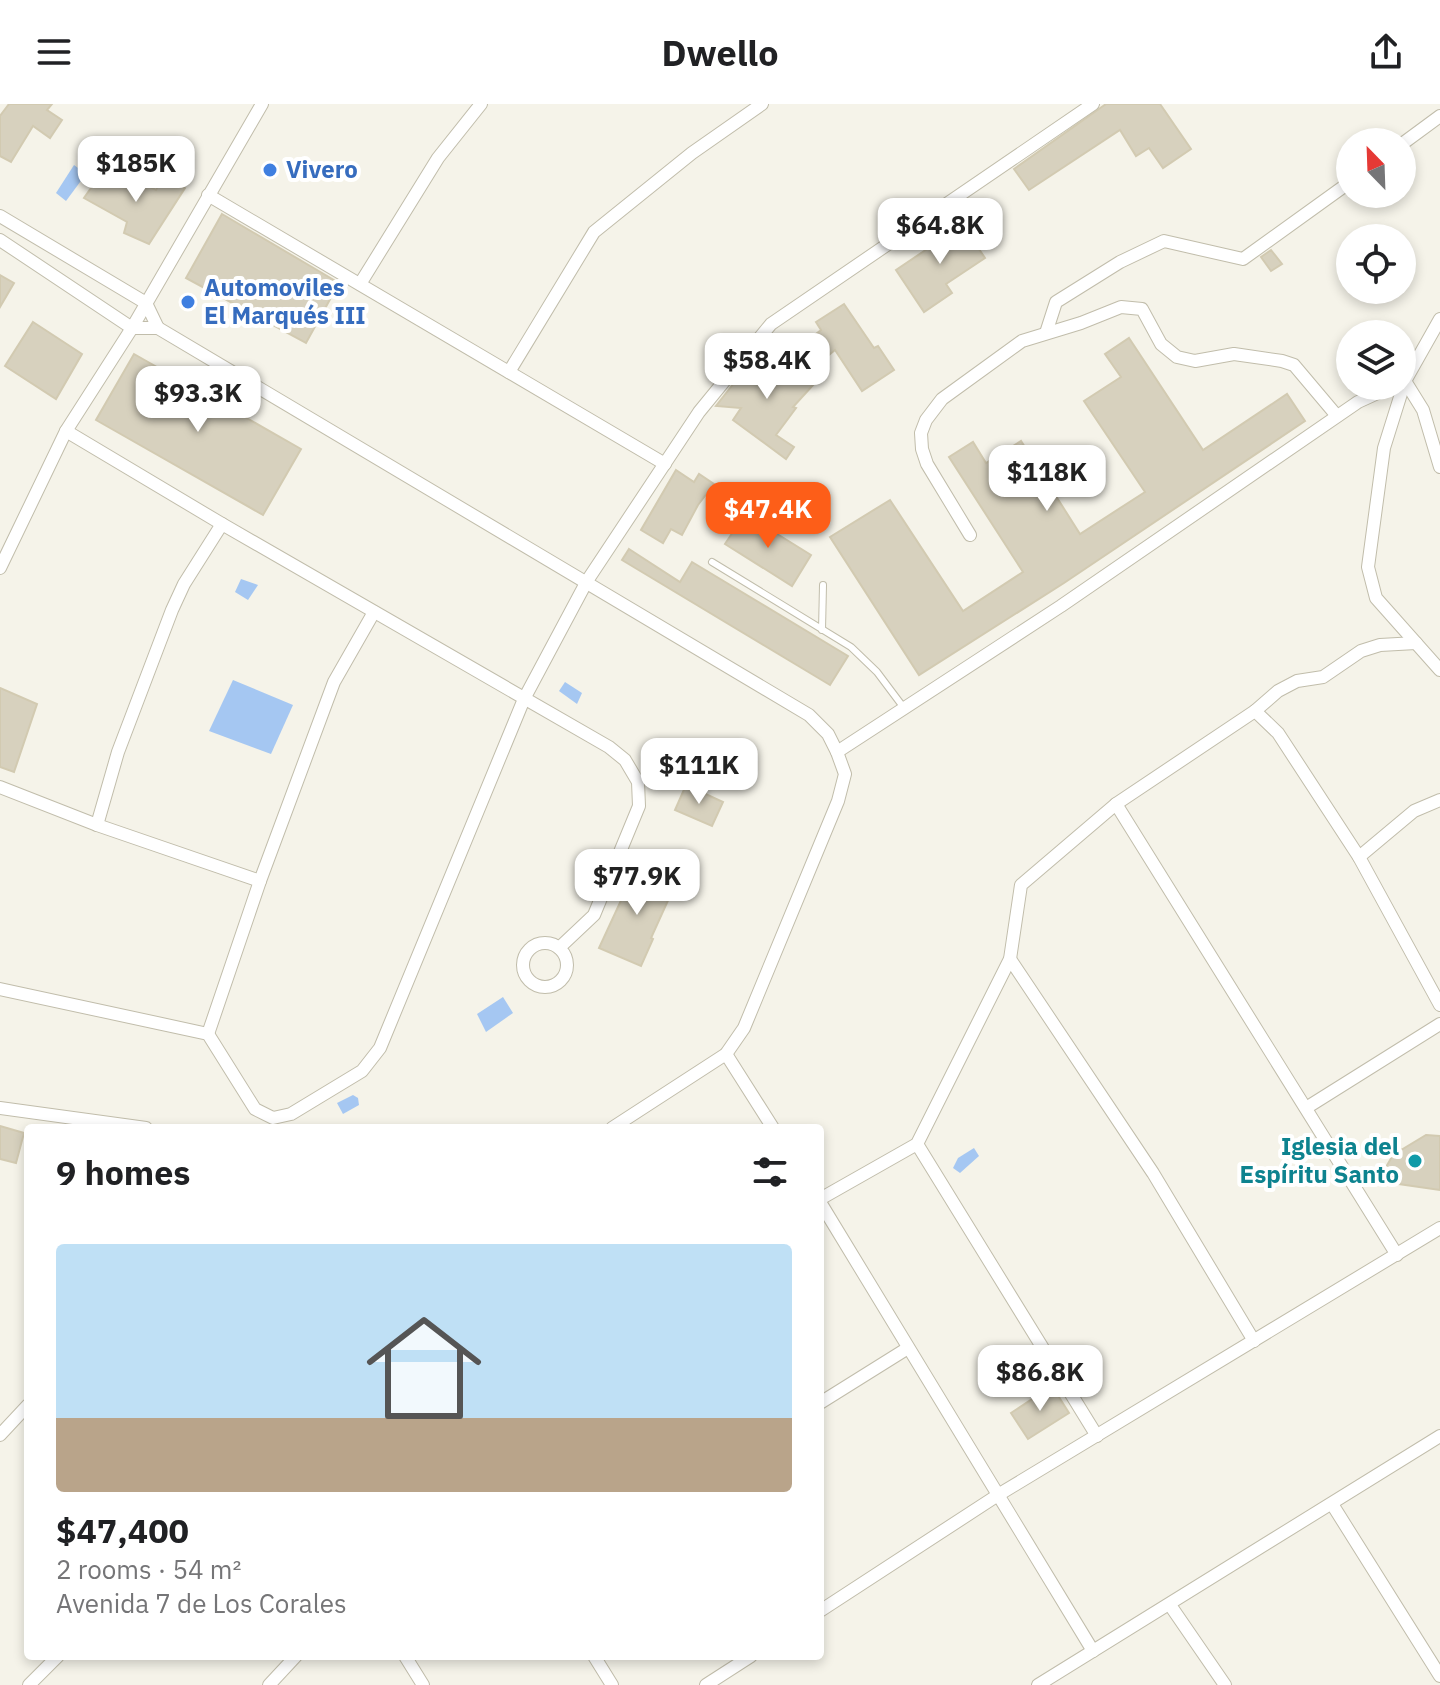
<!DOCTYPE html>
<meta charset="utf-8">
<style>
:root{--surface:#fff;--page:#f2f2f2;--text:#202124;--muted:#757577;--line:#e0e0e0;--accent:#fd5e18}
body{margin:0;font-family:"IBM Plex Sans",sans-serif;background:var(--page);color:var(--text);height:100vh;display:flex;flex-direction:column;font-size:30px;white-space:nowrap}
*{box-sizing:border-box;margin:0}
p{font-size:26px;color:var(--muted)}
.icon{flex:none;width:44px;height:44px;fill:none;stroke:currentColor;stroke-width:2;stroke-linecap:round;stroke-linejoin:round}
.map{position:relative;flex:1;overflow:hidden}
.details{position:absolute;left:24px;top:1020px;width:800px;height:536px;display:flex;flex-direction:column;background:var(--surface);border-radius:8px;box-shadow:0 4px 12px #0003}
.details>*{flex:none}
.needle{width:52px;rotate:337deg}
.buttons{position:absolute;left:1336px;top:24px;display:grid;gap:16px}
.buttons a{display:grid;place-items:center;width:80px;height:80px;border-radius:50%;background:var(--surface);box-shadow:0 4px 12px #0003;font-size:40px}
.price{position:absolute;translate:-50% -68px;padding:0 18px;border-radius:16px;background:#fff;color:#222;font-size:26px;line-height:52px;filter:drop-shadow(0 2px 4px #0008)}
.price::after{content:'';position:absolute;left:50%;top:48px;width:24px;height:18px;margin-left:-12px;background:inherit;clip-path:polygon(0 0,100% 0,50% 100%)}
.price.on{background:var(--accent);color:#fff}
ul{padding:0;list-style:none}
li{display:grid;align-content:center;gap:16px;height:424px;padding:0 32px}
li+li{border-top:2px solid var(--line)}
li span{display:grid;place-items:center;height:248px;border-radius:8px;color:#555}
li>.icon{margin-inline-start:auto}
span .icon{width:144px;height:144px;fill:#fffc;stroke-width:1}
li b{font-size:34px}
h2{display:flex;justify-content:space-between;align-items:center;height:96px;padding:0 32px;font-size:34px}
header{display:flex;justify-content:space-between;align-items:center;height:104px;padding:0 32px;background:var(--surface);font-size:36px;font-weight:700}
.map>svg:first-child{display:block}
.water{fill:#a5c7f2}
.building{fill:#d7d1be;stroke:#d2cab1;stroke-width:2}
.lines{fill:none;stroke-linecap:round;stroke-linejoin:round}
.lane-casing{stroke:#c1bdab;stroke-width:8}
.street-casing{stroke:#c1bdab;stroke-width:14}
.lane{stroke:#fff;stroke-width:6}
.street{stroke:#fff;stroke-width:12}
.shop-dot{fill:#3f7fe0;stroke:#fff;stroke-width:3}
.culture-dot{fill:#0f9aa8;stroke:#fff;stroke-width:3}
.labels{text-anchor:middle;stroke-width:8;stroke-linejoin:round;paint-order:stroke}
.shop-label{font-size:24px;font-weight:bold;fill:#366cbe;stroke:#fff;text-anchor:start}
.culture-label{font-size:24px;font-weight:bold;fill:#0d838f;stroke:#fff;text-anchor:end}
</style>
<header><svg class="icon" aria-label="menu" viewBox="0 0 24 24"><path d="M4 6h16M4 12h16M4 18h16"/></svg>Dwello<svg class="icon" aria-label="share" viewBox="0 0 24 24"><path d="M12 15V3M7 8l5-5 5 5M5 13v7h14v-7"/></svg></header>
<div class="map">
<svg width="1440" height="1581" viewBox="0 0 1440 1581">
<rect width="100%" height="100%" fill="#f5f3e9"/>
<g class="water">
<polygon points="74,61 86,70 66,97 56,89"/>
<polygon points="241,475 258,481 248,496 235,488"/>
<polygon points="233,576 293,601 271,650 209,627"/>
<polygon points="565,578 582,589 577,600 559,587"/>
<polygon points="503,893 513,909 486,928 477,910"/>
<polygon points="353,991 358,994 359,1001 343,1010 337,999"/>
<polygon points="974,1044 979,1052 960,1069 953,1064 958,1054"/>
</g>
<g class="building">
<polygon points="9,0 52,0 47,6 62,16 50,34 33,22 11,58 0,52 0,12"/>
<polygon points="1106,0 1160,0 1191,45 1163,64 1149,44 1136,52 1120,26 1029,86 1014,65"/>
<polygon points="103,67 132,86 138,77 156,86 163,72 185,84 149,140 124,129 127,118 84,94"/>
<polygon points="222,110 339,179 306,239 186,174"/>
<polygon points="960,117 985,154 946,180 952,189 924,208 896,166 936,139 933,134"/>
<polygon points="1271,146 1282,160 1271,167 1261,153"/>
<polygon points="0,171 14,179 0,203"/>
<polygon points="844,200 874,244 878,242 894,266 862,287 835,246 814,263 798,244 821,226 816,218"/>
<polygon points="33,218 82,250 56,295 5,262"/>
<polygon points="1129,234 1203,346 1287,290 1305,317 1064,479 919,571 830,433 890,396 963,507 1023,468 949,353 973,338 986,359 1021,337 1080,430 1145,388 1084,297 1121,273 1105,250"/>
<polygon points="770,247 813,281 793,303 796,304 776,331 794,343 786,355 733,316 741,304 716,302 742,269 750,274"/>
<polygon points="134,250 301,345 263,411 96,316"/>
<polygon points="676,366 694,378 699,370 714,380 698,401 682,431 671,425 663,439 641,426"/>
<polygon points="745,410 811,451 792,482 725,440"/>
<polygon points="629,445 680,478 692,458 848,552 830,581 622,456"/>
<polygon points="0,584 37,600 14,668 0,663"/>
<polygon points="686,681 723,698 712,722 675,706"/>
<polygon points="636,764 675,781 651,834 653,835 641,862 599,844"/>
<polygon points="0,1022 24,1029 16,1059 0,1055"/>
<polygon points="1426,1031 1440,1032 1440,1086 1392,1079 1386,1063 1393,1051"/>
<polygon points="1052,1282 1069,1309 1028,1335 1011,1309"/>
</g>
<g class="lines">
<defs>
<g id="lane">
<polyline points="712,458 851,543 877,568 904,604"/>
<polyline points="822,526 823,481"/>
</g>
<g id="street">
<polyline points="1402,40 1440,12"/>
<polyline points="208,91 665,360"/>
<polyline points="0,112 146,199 158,224"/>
<polyline points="0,136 132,224 158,224 809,611 828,630 837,648 845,670 838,697 744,924 726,950 612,1024"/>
<polyline points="360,180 438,54 481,0"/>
<polyline points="1440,215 1405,277 1384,344 1368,463 1376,494 1440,566"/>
<polyline points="1046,229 1056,198 1120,158 1164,137 1243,155 1350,78"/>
<polyline points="509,268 594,128 692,49 762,0"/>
<polyline points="1402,278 1405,277 1423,306 1440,363"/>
<polyline points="66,327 222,420 609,643 625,656 638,678 639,702 594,811 559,844"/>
<polyline points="970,431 927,360 922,345 921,329 926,316 942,295 1022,237 1081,219 1121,203 1142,205 1161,240 1177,253 1195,257 1234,250 1282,257 1294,261 1337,312"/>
<polyline points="0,464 66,327 132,224 262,0"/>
<polyline points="1255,607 1278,587 1297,577 1323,573 1361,547 1380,541 1416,539"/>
<polyline points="837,648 1061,502 1358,298 1393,282"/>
<polyline points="0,683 97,721 260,777"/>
<polyline points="1116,700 1397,1151"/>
<polyline points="97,721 118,648 172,506 184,480 222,420"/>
<polyline points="1359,753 1414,707 1440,696"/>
<circle cx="545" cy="861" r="22"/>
<polyline points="1010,855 1153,1069 1254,1237"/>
<polyline points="0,885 208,930 255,1005 273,1014 291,1010 362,967 380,944 524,595 587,477 699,308 771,220 1093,0"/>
<polyline points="208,930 260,777 334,578 374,508"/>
<polyline points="726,950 773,1024"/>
<polyline points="0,1004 146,1024"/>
<polyline points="1306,1004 1440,920"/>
<polyline points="917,1040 1097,1332"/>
<polyline points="820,1095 917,1040 1010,855 1021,781 1116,700 1255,607 1278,629 1359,753 1440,901"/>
<polyline points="820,1098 1093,1547"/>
<polyline points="820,1299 908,1244"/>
<polyline points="0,1331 28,1301"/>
<polyline points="1332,1400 1440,1572"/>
<polyline points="1170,1501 1225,1581"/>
<polyline points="820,1507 998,1391 1440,1124"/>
<polyline points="405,1552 423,1581"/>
<polyline points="594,1552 612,1581"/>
<polyline points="29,1581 58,1552"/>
<polyline points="269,1581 296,1552"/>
<polyline points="706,1581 751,1552"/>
<polyline points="1038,1581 1440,1332"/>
</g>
</defs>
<use href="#lane" class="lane-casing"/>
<use href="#street" class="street-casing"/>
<use href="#lane" class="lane"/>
<use href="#street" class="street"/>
</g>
<g class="shop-dot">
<circle cx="270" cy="66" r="8"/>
<circle cx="188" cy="198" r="8"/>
</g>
<circle class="culture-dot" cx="1415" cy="1057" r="8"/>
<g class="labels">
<g class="shop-label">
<text x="286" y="74">Vivero</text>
<text x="204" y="192">Automoviles<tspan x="204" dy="28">El Marqués III</tspan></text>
</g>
<g class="culture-label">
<text x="1399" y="1051">Iglesia del<tspan x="1399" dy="28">Espíritu Santo</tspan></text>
</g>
</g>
</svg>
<div class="buttons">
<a><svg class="needle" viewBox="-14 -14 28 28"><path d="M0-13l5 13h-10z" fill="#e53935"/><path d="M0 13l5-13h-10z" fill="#757577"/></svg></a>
<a><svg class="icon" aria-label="locate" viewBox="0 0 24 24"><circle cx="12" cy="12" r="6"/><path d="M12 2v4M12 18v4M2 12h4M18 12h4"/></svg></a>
<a><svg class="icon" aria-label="layers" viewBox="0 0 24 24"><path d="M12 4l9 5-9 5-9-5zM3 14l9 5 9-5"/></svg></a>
</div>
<b class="price" style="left:136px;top:100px">$185K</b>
<b class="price" style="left:940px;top:162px">$64.8K</b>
<b class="price" style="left:767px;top:297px">$58.4K</b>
<b class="price" style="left:198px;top:330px">$93.3K</b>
<b class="price" style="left:1047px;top:409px">$118K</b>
<b class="price on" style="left:768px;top:446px">$47.4K</b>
<b class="price" style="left:699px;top:702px">$111K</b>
<b class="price" style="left:637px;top:813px">$77.9K</b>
<b class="price" style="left:1040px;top:1309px">$86.8K</b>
<section class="details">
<h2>9 homes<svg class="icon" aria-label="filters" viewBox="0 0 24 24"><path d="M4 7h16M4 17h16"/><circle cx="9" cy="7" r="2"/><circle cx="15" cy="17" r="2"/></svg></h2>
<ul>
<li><span style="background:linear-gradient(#bfe0f5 70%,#b9a48a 0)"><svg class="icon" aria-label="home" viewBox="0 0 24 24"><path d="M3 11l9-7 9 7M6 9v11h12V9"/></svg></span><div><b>$47,400</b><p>2 rooms · 54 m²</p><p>Avenida 7 de Los Corales</p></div></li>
</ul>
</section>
</div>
